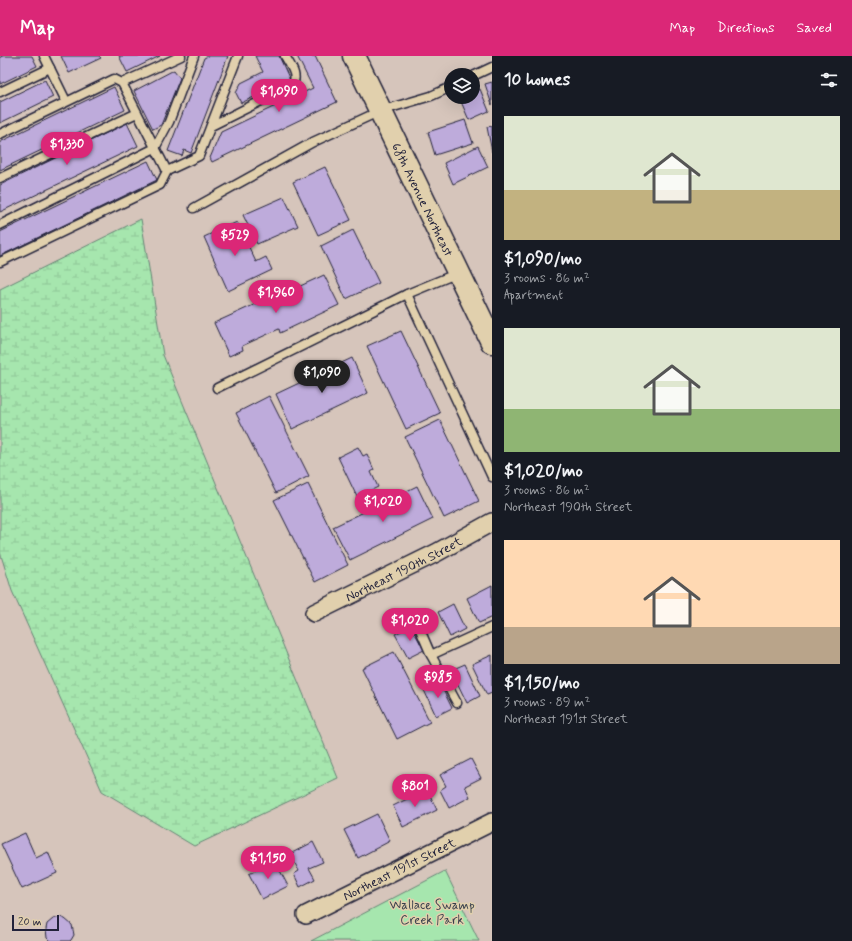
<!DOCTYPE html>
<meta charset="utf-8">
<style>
:root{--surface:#171b24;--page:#20242c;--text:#f1f3f6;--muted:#9ea1a6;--accent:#db2777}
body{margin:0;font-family:Mynerve,sans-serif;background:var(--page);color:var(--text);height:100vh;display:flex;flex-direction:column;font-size:15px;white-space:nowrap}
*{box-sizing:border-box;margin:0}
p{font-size:13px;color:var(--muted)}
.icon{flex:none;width:22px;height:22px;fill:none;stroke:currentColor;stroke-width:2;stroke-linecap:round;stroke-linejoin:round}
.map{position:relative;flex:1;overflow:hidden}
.drawer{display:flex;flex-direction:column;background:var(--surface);width:360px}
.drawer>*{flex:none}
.tools{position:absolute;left:444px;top:12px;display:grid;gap:8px}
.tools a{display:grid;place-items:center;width:36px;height:36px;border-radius:50%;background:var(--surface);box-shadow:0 4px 16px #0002;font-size:20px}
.scale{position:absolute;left:12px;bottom:10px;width:47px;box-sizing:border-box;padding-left:4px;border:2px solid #22223b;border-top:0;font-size:11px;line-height:14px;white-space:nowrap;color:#22223b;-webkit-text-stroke:3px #e1d0ad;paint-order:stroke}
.price{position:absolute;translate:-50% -34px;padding:0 9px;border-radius:14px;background:var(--accent);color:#fff;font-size:13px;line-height:26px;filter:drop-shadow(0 1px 2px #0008)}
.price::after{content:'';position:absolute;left:50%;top:24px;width:12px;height:9px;margin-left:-6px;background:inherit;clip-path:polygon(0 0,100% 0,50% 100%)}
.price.current{background:#222;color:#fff}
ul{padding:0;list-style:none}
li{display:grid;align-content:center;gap:8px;height:212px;padding:0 12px}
li span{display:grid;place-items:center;height:124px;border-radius:0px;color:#555}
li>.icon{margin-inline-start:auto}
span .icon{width:72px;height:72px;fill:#fffc;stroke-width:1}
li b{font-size:17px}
h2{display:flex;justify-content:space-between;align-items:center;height:48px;padding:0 12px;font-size:17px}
header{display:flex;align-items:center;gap:24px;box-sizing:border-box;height:56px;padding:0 20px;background:var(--accent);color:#fff}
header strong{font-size:19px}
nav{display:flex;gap:22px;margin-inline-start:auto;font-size:14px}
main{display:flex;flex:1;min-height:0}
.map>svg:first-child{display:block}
.wetland{fill:url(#wetland-marsh);stroke:#648474}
.green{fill:#a6e6ae;stroke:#648474}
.building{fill:#beabdb;stroke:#22223b}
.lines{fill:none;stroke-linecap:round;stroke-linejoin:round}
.lane-casing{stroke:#22223b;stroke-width:11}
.street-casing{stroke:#22223b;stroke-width:20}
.secondary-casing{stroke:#22223b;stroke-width:25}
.lane{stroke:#e1d0ad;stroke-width:8}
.street{stroke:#e1d0ad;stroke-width:17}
.secondary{stroke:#e1d0ad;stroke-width:22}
.labels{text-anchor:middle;stroke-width:3;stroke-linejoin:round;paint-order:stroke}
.street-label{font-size:13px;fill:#22223b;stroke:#e1d0ad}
.park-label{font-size:13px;fill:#363f4c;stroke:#e1d0ad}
</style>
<header>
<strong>Map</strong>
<nav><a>Map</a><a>Directions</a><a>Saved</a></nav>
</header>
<main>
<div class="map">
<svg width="492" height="885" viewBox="0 0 492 885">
<defs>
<pattern id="wetland-marsh" width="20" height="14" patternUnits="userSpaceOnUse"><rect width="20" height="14" fill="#a6e6ae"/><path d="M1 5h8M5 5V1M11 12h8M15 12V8" fill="none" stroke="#8fc597"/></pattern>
</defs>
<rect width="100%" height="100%" fill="#d6c5bb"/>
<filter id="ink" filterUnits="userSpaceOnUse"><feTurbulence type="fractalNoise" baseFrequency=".025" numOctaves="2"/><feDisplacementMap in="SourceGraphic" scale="8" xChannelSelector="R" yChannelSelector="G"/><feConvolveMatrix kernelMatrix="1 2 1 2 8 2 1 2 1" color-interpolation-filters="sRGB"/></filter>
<g filter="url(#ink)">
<polygon class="wetland" points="141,163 163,299 338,722 194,790 102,735 12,535 0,496 0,233"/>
<polygon class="green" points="445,815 479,885 311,885"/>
<g class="building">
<polygon points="3,0 32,0 37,10 0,28 0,1"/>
<polygon points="61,0 99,0 101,2 69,17"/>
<polygon points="119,0 160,0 127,16"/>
<polygon points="208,0 228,0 191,97 184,94 182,100 168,95 204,2"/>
<polygon points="255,0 279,0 290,24 241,47 236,37 241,27 263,16"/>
<polygon points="297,0 315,0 337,46 212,106 210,102 221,76 313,32"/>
<polygon points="174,14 180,22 161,69 153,73 134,35"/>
<polygon points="45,24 53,41 0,67 0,46"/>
<polygon points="492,26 492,49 485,28"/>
<polygon points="114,31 125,54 0,114 0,86"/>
<polygon points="480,33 489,55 469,64 459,41 473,41 473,35"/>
<polygon points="465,64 473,87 435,99 428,76"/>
<polygon points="127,67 138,90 0,156 0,129"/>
<polygon points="492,70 492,96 487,71"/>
<polygon points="478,90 488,111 453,128 444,107"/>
<polygon points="148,105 157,124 0,200 0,176"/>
<polygon points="325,111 351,164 318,179 293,126"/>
<polygon points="284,141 298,170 257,188 243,159"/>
<polygon points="237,166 256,206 266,201 272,214 228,235 204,181"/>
<polygon points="353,174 379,227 346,243 321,190"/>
<polygon points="324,219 339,249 280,277 279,273 242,290 243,294 229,300 214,267 269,242 270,244"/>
<polygon points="401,275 440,357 406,373 367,290"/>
<polygon points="352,302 368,337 292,373 276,338"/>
<polygon points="269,340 309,420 276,437 236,357"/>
<polygon points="440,364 479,445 444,462 405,381"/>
<polygon points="358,391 363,400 367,398 374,414 371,416 378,431 357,441 338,401"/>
<polygon points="308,428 348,509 315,526 274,444"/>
<polygon points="417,430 433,463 350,504 333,471"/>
<polygon points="492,529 492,561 479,567 467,542"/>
<polygon points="453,548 465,573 450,581 438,556"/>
<polygon points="411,570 424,594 408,602 395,578"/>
<polygon points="394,596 430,666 397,683 362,612"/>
<polygon points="492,599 492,637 487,639 472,608"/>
<polygon points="465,608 480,640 467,647 451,614"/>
<polygon points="439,626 452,652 436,660 424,634"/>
<polygon points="471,703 481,722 465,730 470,741 449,752 440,734 446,730 440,719"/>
<polygon points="427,733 437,754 403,771 393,750"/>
<polygon points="377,758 390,785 358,802 344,774"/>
<polygon points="25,777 36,802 48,796 57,817 22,833 1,788"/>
<polygon points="313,786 323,806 309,812 315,823 300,831 294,818 299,815 290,798"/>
<polygon points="275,805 288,830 262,843 249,818"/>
<polygon points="60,861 65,863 72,869 74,879 71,884 70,885 50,885 47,882 46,873 47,868 53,863"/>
</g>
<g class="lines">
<defs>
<g id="lane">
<polyline points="44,0 66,45"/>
<polyline points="473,20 492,11"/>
<polyline points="122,27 181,0"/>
<polyline points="0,36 50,12"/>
<path d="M211,70L291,30C300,21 290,9 285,0"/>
<polyline points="0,78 114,23 122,27 167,115"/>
<polyline points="0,122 137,57"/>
<polyline points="194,152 313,86 380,55 431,40 451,31"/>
<polyline points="0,169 155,92 169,66 194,0"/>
<polyline points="0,206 160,129 167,115 199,100 238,0"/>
<polyline points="407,238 492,421"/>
<polyline points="217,332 407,238 458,217"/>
<polyline points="415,562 431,599 457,647"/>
<polyline points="431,599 492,571"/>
</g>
<g id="street">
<path id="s1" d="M314,557L436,497L492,466"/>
<path id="s2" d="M306,859L492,766"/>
</g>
<g id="secondary">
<path id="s3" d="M354,0L492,286"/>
</g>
</defs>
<use href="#lane" class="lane-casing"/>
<use href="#street" class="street-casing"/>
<use href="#secondary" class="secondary-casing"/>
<use href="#lane" class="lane"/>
<use href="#street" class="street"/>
<use href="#secondary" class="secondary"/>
</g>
</g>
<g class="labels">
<g class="street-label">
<text dy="5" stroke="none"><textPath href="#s3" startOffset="159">68th Avenue Northeast</textPath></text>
<text dy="5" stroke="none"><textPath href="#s1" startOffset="100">Northeast 190th Street</textPath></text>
<text dy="5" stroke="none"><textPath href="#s2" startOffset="104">Northeast 191st Street</textPath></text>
</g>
<g class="park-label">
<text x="432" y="853">Wallace Swamp<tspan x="432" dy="15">Creek Park</tspan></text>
</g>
</g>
</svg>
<div class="tools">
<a><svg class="icon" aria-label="layers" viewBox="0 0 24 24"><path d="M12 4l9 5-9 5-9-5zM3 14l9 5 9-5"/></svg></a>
</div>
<div class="scale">20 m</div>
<b class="price" style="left:279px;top:57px">$1,090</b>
<b class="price" style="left:67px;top:110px">$1,330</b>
<b class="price" style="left:235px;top:201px">$529</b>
<b class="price" style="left:276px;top:258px">$1,960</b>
<b class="price current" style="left:322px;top:338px">$1,090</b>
<b class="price" style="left:383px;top:467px">$1,020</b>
<b class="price" style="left:410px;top:586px">$1,020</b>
<b class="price" style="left:438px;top:643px">$985</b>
<b class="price" style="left:415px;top:752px">$801</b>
<b class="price" style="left:268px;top:824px">$1,150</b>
</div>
<section class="drawer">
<h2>10 homes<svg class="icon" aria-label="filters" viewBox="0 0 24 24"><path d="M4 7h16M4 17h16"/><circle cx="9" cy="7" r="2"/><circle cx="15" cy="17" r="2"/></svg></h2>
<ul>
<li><span style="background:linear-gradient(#dfe7d0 60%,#c2b280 0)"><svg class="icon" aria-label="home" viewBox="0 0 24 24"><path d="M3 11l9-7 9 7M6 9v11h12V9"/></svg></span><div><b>$1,090/mo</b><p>3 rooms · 86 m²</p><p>Apartment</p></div></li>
<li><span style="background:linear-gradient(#dfe7d0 65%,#8fb573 0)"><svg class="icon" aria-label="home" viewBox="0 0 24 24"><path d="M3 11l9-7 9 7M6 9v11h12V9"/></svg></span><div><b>$1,020/mo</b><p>3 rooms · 86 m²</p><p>Northeast 190th Street</p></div></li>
<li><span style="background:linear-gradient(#ffd9b3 70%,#b9a48a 0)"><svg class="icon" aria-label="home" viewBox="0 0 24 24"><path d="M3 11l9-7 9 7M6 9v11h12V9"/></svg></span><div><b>$1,150/mo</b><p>3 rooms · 89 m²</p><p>Northeast 191st Street</p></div></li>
</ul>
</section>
</main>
